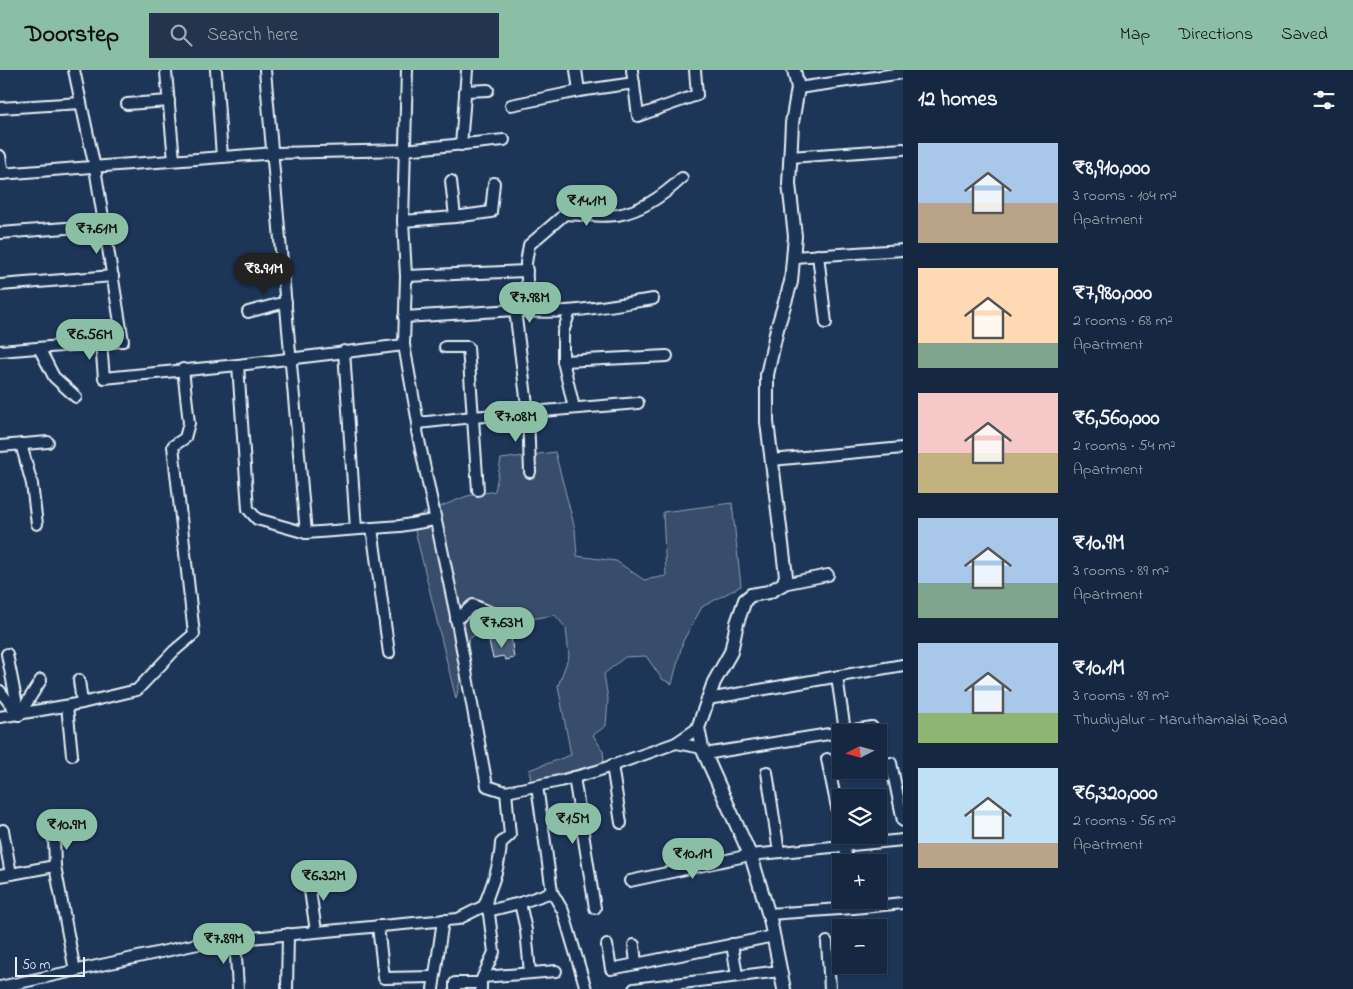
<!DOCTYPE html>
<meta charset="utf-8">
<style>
:root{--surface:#162841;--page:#23344c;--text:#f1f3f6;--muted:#9ea6b1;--line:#35445a;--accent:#8abfa5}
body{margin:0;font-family:"Indie Flower",sans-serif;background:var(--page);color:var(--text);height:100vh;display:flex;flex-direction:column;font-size:19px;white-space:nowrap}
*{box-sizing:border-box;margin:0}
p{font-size:16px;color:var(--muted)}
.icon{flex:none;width:28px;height:28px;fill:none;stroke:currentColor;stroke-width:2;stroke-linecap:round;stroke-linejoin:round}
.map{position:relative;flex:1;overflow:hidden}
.panel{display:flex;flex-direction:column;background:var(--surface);width:450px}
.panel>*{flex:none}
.needle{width:32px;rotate:264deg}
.controls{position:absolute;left:832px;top:654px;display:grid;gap:10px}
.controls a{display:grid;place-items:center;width:55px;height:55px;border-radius:0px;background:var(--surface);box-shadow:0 1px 4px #0004,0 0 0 1px var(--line);font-size:25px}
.scale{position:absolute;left:15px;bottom:12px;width:70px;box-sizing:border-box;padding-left:5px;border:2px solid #e8f1f8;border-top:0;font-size:14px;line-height:18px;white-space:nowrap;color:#e8f1f8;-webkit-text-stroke:4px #1d3557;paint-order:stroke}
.price{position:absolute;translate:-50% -42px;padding:0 11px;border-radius:18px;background:var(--accent);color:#111;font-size:16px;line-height:32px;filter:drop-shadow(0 1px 2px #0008)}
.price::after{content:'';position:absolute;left:50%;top:30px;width:15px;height:11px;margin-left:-8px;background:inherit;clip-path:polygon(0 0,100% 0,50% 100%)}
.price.on{background:#222;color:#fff}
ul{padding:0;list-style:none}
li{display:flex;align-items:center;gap:15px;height:125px;padding:0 15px}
li span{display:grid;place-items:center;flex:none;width:140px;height:100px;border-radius:0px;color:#555}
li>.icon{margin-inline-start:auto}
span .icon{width:60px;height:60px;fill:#fffc;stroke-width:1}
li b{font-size:21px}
h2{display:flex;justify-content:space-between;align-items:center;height:60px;padding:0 15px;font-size:21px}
header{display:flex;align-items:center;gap:30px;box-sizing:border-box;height:70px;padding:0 25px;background:var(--accent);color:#111}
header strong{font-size:24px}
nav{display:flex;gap:28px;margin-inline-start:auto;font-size:18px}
.search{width:350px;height:45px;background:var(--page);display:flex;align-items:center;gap:12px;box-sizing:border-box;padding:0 18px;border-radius:0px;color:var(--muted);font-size:19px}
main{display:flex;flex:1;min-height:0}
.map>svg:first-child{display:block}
.green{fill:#374d6c;stroke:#909fb2}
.building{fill:#495e7a;stroke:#e8f1f8}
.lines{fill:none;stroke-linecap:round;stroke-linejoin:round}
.minor-casing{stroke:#e8f1f8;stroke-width:14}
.major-casing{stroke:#e8f1f8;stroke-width:16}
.minor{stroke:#1d3557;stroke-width:10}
.major{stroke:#1d3557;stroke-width:12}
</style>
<header>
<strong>Doorstep</strong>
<div class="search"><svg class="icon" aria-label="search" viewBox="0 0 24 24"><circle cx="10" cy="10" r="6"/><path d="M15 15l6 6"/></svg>Search here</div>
<nav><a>Map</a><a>Directions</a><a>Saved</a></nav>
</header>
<main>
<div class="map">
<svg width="903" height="919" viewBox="0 0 903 919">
<rect width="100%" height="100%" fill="#1d3557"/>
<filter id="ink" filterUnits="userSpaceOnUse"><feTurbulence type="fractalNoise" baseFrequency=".02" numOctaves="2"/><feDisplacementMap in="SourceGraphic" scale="10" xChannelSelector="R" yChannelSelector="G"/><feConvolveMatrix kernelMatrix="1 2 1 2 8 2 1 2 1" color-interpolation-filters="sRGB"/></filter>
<g filter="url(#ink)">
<polygon class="green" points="555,382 575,459 577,486 616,491 644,510 666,506 663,442 732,433 741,516 702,537 683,571 672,614 662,609 646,586 625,587 604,604 608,629 606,656 593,665 603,681 604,693 531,711 529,700 571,685 558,616 569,586 566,558 555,545 531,549 526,565 508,544 498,549 469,569 456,629 412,448 467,426 495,421 501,389"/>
<polygon class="building" points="511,567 514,588 506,590 503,586 493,588 489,572"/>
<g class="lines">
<defs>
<g id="minor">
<polyline points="216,0 222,87"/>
<polyline points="265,0 306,463"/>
<polyline points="407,0 403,151 406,206 404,275 418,353 417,361 455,541 487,716 506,722 560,711 597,701 676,673 702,678"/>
<polyline points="576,0 579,21"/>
<polyline points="632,0 638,46 697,25 695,0"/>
<polyline points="166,2 174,90"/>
<polyline points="798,18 903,3"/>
<polyline points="465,21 488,20"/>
<polyline points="127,34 169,31"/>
<polyline points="511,35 579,21 634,13"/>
<polyline points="0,38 81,33"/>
<polyline points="461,75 467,0"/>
<polyline points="0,86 3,104"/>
<polyline points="790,87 903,79"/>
<polyline points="0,104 276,83 404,80 504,70"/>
<polyline points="455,147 491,142 494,113"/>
<polyline points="403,151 455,147 451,111"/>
<polyline points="0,163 105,155"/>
<polyline points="818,185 826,253"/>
<polyline points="793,187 903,180"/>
<polyline points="406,206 527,201"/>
<polyline points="0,215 113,206"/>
<polyline points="515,240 528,343 530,402"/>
<path d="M529,241L526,193L529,175L565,144C582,145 601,147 617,145C642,141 664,125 682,108"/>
<polyline points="570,241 563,262 563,291 574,338"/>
<polyline points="248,242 286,232"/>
<path d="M404,247L515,240C561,246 607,236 653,229"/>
<polyline points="101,273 104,308 238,295 404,275"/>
<polyline points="445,277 468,277 478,420"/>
<polyline points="39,278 54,307 76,327"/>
<polyline points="0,281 123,271 95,98 74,0"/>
<polyline points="344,281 356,459"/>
<polyline points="563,291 667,286"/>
<polyline points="238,295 248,439 257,449 306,463 400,456 434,450"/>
<polyline points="418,353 473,347 638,333"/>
<polyline points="21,374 32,414 37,454"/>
<polyline points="0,376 48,372"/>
<polyline points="771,390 903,378"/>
<polyline points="372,458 389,583"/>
<polyline points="783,514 828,505"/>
<polyline points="456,550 473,535 506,549"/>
<polyline points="7,584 19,645"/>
<polyline points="837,607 845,661"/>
<polyline points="79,610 82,633"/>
<polyline points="0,621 18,644"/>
<polyline points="708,629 903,595"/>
<polyline points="67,636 72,685"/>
<polyline points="19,645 41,610"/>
<polyline points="0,647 82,633 137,620 174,581 194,564 173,376 185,368 189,353 183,299"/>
<polyline points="676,673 698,658"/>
<polyline points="705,684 872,657"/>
<polyline points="827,689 841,757"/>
<polyline points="891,693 903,751"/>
<polyline points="612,695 621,753"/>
<polyline points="767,702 779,782"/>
<polyline points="574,707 595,838"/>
<polyline points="537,716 552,822 563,841 586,919"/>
<polyline points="3,760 11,804"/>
<polyline points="843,765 847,792"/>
<polyline points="54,766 55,796"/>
<polyline points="0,806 55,796 75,901"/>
<polyline points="308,807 316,861"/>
<polyline points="630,811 750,785 903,770"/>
<polyline points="520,833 526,860 530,903"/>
<polyline points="488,841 520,833 552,822"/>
<polyline points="769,844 854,838 903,833"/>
<polyline points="378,856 384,908 434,907"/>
<polyline points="235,869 238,919"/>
<polyline points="827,872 830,919"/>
<polyline points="732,874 737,906"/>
<polyline points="607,875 611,899 774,866"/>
<polyline points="634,875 636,894"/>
<polyline points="483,907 556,901"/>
<path d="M0,917L207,872L458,849L484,836C492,815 500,796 501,773L510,765L506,722"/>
<polyline points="287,919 288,864"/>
<polyline points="433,919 443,850"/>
<polyline points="455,919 455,913 481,913"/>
<polyline points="481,919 481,911 494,882 487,829"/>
<polyline points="634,919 780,901"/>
</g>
<polyline id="major" points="784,919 770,849 752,789 702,678 698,658 714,612 731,582 737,553 745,530 751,525 769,522 783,514 786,506 767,352 767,305 777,259 791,212 795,166 789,114 792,53 798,18 794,0"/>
</defs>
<use href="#minor" class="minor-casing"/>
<use href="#major" class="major-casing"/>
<use href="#minor" class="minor"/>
<use href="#major" class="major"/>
</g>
</g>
</svg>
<div class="controls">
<a><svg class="needle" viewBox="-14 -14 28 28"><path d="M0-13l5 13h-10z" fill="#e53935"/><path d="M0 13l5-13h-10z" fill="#9ea6b1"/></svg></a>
<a><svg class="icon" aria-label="layers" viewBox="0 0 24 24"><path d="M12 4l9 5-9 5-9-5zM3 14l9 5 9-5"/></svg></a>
<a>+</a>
<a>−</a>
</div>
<div class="scale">50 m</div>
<b class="price" style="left:587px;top:157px">₹14.1M</b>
<b class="price" style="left:97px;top:185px">₹7.61M</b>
<b class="price on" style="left:264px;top:225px">₹8.91M</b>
<b class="price" style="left:530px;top:254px">₹7.98M</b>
<b class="price" style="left:90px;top:291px">₹6.56M</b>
<b class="price" style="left:516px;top:373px">₹7.08M</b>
<b class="price" style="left:502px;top:579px">₹7.63M</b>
<b class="price" style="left:573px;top:775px">₹15M</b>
<b class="price" style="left:67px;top:781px">₹10.9M</b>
<b class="price" style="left:693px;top:810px">₹10.1M</b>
<b class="price" style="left:324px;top:832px">₹6.32M</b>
<b class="price" style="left:224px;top:895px">₹7.89M</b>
</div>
<section class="panel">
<h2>12 homes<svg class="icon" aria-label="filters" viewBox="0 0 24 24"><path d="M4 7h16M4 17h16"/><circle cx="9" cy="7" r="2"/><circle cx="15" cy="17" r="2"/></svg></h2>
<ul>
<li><span style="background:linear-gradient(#a9c7e8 60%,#b9a48a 0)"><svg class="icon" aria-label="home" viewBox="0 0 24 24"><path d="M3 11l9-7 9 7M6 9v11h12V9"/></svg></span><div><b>₹8,910,000</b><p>3 rooms · 104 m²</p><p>Apartment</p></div></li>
<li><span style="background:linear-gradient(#ffd9b3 75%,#7fa58c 0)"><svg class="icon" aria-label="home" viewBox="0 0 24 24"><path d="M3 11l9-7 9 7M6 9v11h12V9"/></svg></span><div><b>₹7,980,000</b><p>2 rooms · 68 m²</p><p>Apartment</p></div></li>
<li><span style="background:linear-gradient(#f6c9c9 60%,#c2b280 0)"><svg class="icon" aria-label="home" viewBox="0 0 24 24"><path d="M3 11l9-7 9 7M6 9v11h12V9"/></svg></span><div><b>₹6,560,000</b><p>2 rooms · 54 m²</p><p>Apartment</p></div></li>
<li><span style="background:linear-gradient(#a9c7e8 65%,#7fa58c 0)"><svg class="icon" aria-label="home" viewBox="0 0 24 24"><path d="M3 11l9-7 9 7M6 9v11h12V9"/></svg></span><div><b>₹10.9M</b><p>3 rooms · 89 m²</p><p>Apartment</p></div></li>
<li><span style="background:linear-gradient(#a9c7e8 70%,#8fb573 0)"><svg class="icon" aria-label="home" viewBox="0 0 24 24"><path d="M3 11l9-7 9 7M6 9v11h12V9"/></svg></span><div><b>₹10.1M</b><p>3 rooms · 89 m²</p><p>Thudiyalur - Maruthamalai Road</p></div></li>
<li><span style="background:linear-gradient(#bfe0f5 75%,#b9a48a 0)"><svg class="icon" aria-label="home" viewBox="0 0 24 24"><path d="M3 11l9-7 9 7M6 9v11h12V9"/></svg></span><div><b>₹6,320,000</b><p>2 rooms · 56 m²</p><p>Apartment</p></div></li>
</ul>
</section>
</main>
